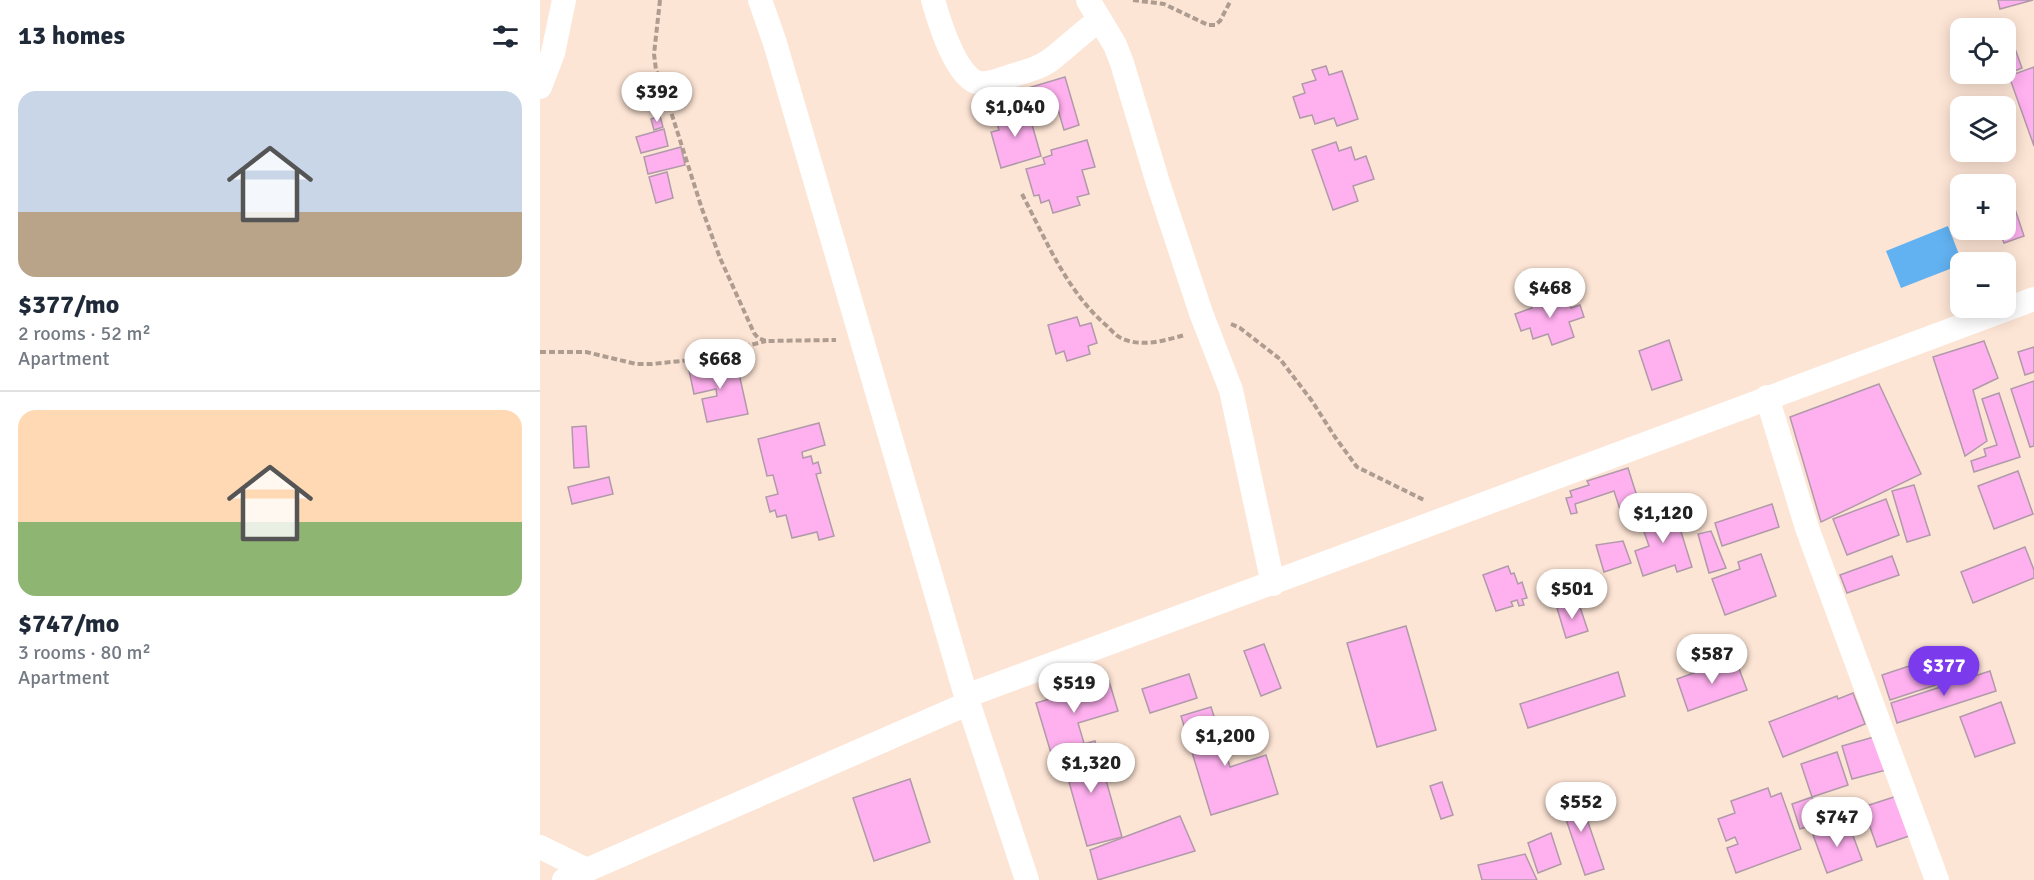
<!DOCTYPE html>
<meta charset="utf-8">
<style>
:root{--surface:#fff;--page:#f6f6f7;--text:#1f2937;--muted:#747a83;--line:#e0e1e3;--accent:#7c3aed}
body{margin:0;font-family:Signika,sans-serif;background:var(--page);color:var(--text);height:100vh;display:flex;flex-direction:column;font-size:22px;white-space:nowrap}
*{box-sizing:border-box;margin:0}
p{font-size:20px;color:var(--muted)}
.icon{flex:none;width:33px;height:33px;fill:none;stroke:currentColor;stroke-width:2;stroke-linecap:round;stroke-linejoin:round}
.map{position:relative;flex:1;overflow:hidden}
.panel{display:flex;flex-direction:column;background:var(--surface);width:540px}
.panel>*{flex:none}
.buttons{position:absolute;left:1410px;top:18px;display:grid;gap:12px}
.buttons a{display:grid;place-items:center;width:66px;height:66px;border-radius:12px;background:var(--surface);box-shadow:0 3px 15px #0003;font-size:30px}
.price{position:absolute;translate:-50% -51px;padding:0 14px;border-radius:21px;background:#fff;color:#222;font-size:20px;line-height:39px;filter:drop-shadow(0 2px 3px #0008)}
.price::after{content:'';position:absolute;left:50%;top:36px;width:18px;height:14px;margin-left:-9px;background:inherit;clip-path:polygon(0 0,100% 0,50% 100%)}
.price.current{background:var(--accent);color:#fff}
ul{padding:0;list-style:none}
li{display:grid;align-content:center;gap:12px;height:318px;padding:0 18px}
li+li{border-top:2px solid var(--line)}
li span{display:grid;place-items:center;height:186px;border-radius:18px;color:#555}
li>.icon{margin-inline-start:auto}
span .icon{width:108px;height:108px;fill:#fffc;stroke-width:1}
li b{font-size:26px}
h2{display:flex;justify-content:space-between;align-items:center;height:72px;padding:0 18px;font-size:26px}
main{display:flex;flex:1;min-height:0}
.map>svg:first-child{display:block}
.water{fill:#62b2f1}
.building{fill:#ffb0ef;stroke:#b09aaa;stroke-width:1.5}
.lines{fill:none;stroke-linecap:round;stroke-linejoin:round}
.path{stroke:#af9c90;stroke-width:4;stroke-dasharray:6 3;stroke-linecap:butt}
.minor{stroke:#fff;stroke-width:24}
</style>
<main>
<section class="panel">
<h2>13 homes<svg class="icon" aria-label="filters" viewBox="0 0 24 24"><path d="M4 7h16M4 17h16"/><circle cx="9" cy="7" r="2"/><circle cx="15" cy="17" r="2"/></svg></h2>
<ul>
<li><span style="background:linear-gradient(#c9d6e8 65%,#b9a48a 0)"><svg class="icon" aria-label="home" viewBox="0 0 24 24"><path d="M3 11l9-7 9 7M6 9v11h12V9"/></svg></span><div><b>$377/mo</b><p>2 rooms · 52 m²</p><p>Apartment</p></div></li>
<li><span style="background:linear-gradient(#ffd9b3 60%,#8fb573 0)"><svg class="icon" aria-label="home" viewBox="0 0 24 24"><path d="M3 11l9-7 9 7M6 9v11h12V9"/></svg></span><div><b>$747/mo</b><p>3 rooms · 80 m²</p><p>Apartment</p></div></li>
</ul>
</section>
<div class="map">
<svg width="1494" height="880" viewBox="0 0 1494 880">
<rect width="100%" height="100%" fill="#fde5d5"/>
<polygon class="water" points="1408,226 1422,262 1420,265 1361,288 1346,251"/>
<g class="building">
<polygon points="1458,0 1493,0 1460,9"/>
<polygon points="1473,43 1482,68 1467,74 1466,69 1466,45"/>
<polygon points="786,66 789,75 802,71 818,119 797,126 794,118 775,124 772,115 760,118 753,97 765,93 762,84 776,80 772,70"/>
<polygon points="1494,67 1494,146 1469,76"/>
<polygon points="525,77 539,125 524,130 514,96 492,102 488,88"/>
<polygon points="487,107 501,156 461,168 451,132 459,130 455,117"/>
<polygon points="120,116 123,127 114,130 111,119"/>
<polygon points="124,129 128,146 101,153 96,137"/>
<polygon points="547,140 555,167 542,170 549,194 537,197 540,205 513,213 509,200 501,203 499,195 494,196 486,169 505,164 503,158 512,155 511,150"/>
<polygon points="796,142 799,151 811,147 815,160 826,156 834,179 813,186 818,201 793,210 772,150"/>
<polygon points="141,147 145,165 108,174 104,157"/>
<polygon points="127,172 133,198 116,203 109,177"/>
<polygon points="1470,194 1484,236 1464,243 1459,230 1466,230 1466,195"/>
<polygon points="1014,294 1018,305 1028,301 1031,308 1040,305 1044,317 1029,322 1034,337 1012,345 1008,334 993,339 990,328 981,331 975,314 992,308 989,303"/>
<polygon points="537,317 540,326 551,323 557,343 548,346 550,354 527,361 524,351 516,354 508,325"/>
<polygon points="1129,340 1142,380 1112,390 1099,351"/>
<polygon points="1444,341 1458,378 1433,390 1447,441 1425,456 1393,357"/>
<polygon points="1494,347 1494,372 1485,375 1478,352"/>
<polygon points="196,360 208,414 167,422 162,399 177,396 176,389 154,394 149,370"/>
<polygon points="1494,381 1494,446 1490,447 1471,389"/>
<polygon points="1339,384 1381,474 1281,522 1250,417"/>
<polygon points="1459,393 1480,457 1434,472 1431,461 1446,456 1444,449 1457,445 1442,399"/>
<polygon points="279,423 285,445 262,452 263,458 271,456 273,464 278,462 281,473 276,474 294,536 279,540 277,532 252,538 246,515 237,517 235,510 230,512 226,497 238,494 233,475 227,476 218,439"/>
<polygon points="46,426 49,467 34,468 32,427"/>
<polygon points="1088,468 1101,509 1091,512 1093,519 1084,522 1074,491 1035,504 1037,513 1031,514 1026,498 1032,497 1030,491 1049,485 1047,481"/>
<polygon points="1478,471 1493,514 1454,529 1438,486"/>
<polygon points="69,477 73,494 32,504 28,487"/>
<polygon points="1374,485 1390,535 1367,542 1352,491"/>
<polygon points="1346,499 1359,535 1307,555 1293,519"/>
<polygon points="1232,504 1239,527 1182,546 1175,523"/>
<polygon points="1133,506 1152,567 1137,572 1135,565 1103,576 1095,551 1109,546 1103,529 1109,527 1105,514"/>
<polygon points="1171,531 1186,568 1169,573 1158,534"/>
<polygon points="1083,541 1091,563 1064,572 1056,545"/>
<polygon points="1485,547 1494,570 1494,578 1433,603 1421,572"/>
<polygon points="1221,554 1236,596 1185,615 1172,579 1200,569 1198,562"/>
<polygon points="1352,556 1359,575 1307,593 1300,575"/>
<polygon points="968,566 971,574 974,573 978,584 982,582 987,598 982,599 984,605 979,606 977,600 971,602 973,606 956,611 943,575"/>
<polygon points="1038,601 1048,631 1026,638 1017,608"/>
<polygon points="866,626 896,730 837,747 807,643"/>
<polygon points="724,644 741,688 721,696 704,651"/>
<polygon points="1424,648 1432,673 1350,700 1342,675"/>
<polygon points="1195,658 1207,690 1148,711 1137,679"/>
<polygon points="1450,671 1456,691 1357,723 1351,703"/>
<polygon points="1078,672 1085,696 988,728 980,704"/>
<polygon points="649,674 657,698 610,713 602,689"/>
<polygon points="569,681 578,711 538,723 544,743 511,753 496,703"/>
<polygon points="1313,693 1325,724 1243,757 1229,722 1297,696 1298,699"/>
<polygon points="1461,702 1475,743 1435,757 1420,717"/>
<polygon points="671,707 690,767 726,755 738,794 671,815 641,716"/>
<polygon points="714,733 717,744 688,754 684,742"/>
<polygon points="1341,735 1350,769 1312,779 1302,746"/>
<polygon points="555,741 582,837 547,846 520,750"/>
<polygon points="1297,752 1308,785 1272,797 1261,764"/>
<polygon points="370,779 390,842 334,861 313,798"/>
<polygon points="902,782 913,815 901,819 890,786"/>
<polygon points="1228,788 1231,797 1241,793 1261,849 1196,873 1187,848 1198,844 1195,837 1186,841 1178,819 1195,813 1191,801"/>
<polygon points="1037,790 1064,869 1045,875 1018,796"/>
<polygon points="1357,796 1372,835 1337,847 1323,807"/>
<polygon points="1272,797 1281,822 1260,829 1252,804"/>
<polygon points="640,816 655,851 558,880 550,850"/>
<polygon points="1308,822 1322,860 1287,873 1273,835"/>
<polygon points="1011,833 1021,864 998,873 988,843"/>
<polygon points="985,854 997,880 942,880 938,865"/>
</g>
<g class="lines">
<g class="path">
<polyline points="120,0 114,54 116,70 124,90 162,209 180,258 214,333 218,338 226,341 296,340"/>
<polyline points="593,0 624,4 668,25 675,25 680,21 691,0"/>
<path d="M482,194C506,240 527,292 567,326C571,330 576,336 581,338C601,348 626,340 645,335"/>
<polyline points="691,324 700,328 740,359 772,401 795,437 817,467 884,500"/>
<polyline points="0,352 46,352 96,364 112,364 151,360 226,341"/>
</g>
<g class="minor">
<polyline points="220,0 235,43 426,696 487,880"/>
<path d="M393,0C399,21 416,78 439,83C450,85 461,79 471,76C486,71 501,68 513,58C530,45 543,31 560,20"/>
<polyline points="548,0 575,45 582,63 618,183 661,313 691,390 733,584"/>
<polyline points="0,87 13,53 24,0"/>
<polyline points="1227,397 1267,528 1397,880"/>
<path d="M426,696C783,566 1137,430 1494,299"/>
<polyline points="0,847 47,870"/>
<polyline points="24,880 429,703"/>
</g>
</g>
</svg>
<div class="buttons">
<a><svg class="icon" aria-label="locate" viewBox="0 0 24 24"><circle cx="12" cy="12" r="6"/><path d="M12 2v4M12 18v4M2 12h4M18 12h4"/></svg></a>
<a><svg class="icon" aria-label="layers" viewBox="0 0 24 24"><path d="M12 4l9 5-9 5-9-5zM3 14l9 5 9-5"/></svg></a>
<a>+</a>
<a>−</a>
</div>
<b class="price" style="left:117px;top:123px">$392</b>
<b class="price" style="left:475px;top:138px">$1,040</b>
<b class="price" style="left:1010px;top:319px">$468</b>
<b class="price" style="left:180px;top:390px">$668</b>
<b class="price" style="left:1123px;top:544px">$1,120</b>
<b class="price" style="left:1032px;top:620px">$501</b>
<b class="price" style="left:1172px;top:685px">$587</b>
<b class="price current" style="left:1404px;top:697px">$377</b>
<b class="price" style="left:534px;top:714px">$519</b>
<b class="price" style="left:685px;top:767px">$1,200</b>
<b class="price" style="left:551px;top:794px">$1,320</b>
<b class="price" style="left:1041px;top:833px">$552</b>
<b class="price" style="left:1297px;top:848px">$747</b>
</div>
</main>
